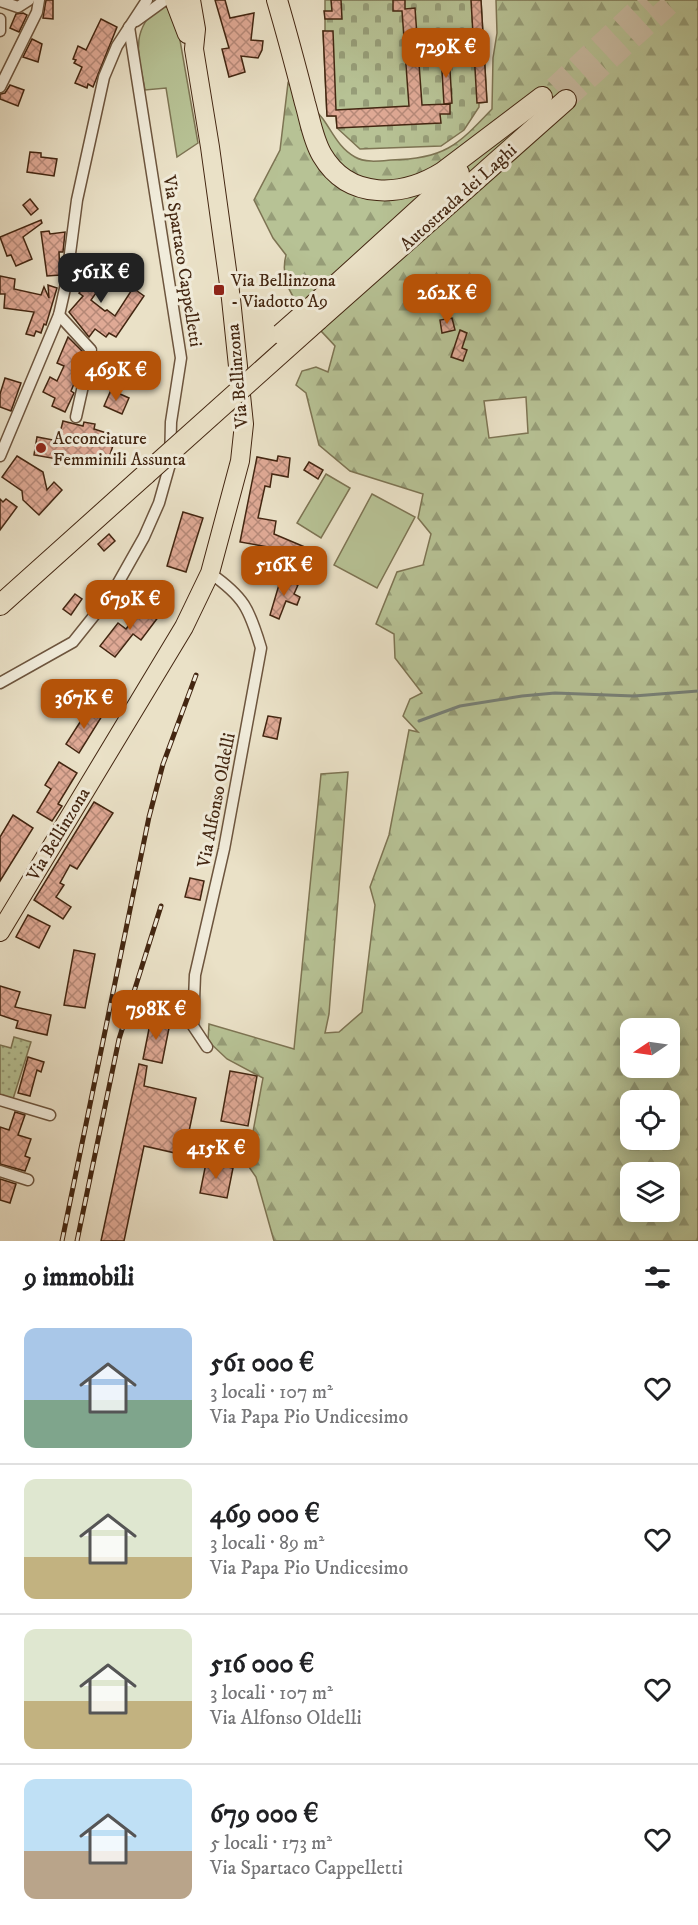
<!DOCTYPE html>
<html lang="it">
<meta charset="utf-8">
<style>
:root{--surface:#fff;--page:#f2f2f2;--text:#202124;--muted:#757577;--line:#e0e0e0;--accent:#b45309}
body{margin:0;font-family:"IM FELL DW Pica",serif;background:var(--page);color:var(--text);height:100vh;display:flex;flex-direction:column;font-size:22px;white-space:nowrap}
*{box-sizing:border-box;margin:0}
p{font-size:20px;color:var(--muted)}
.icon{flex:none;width:33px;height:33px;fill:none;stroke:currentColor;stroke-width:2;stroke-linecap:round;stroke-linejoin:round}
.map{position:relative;height:1241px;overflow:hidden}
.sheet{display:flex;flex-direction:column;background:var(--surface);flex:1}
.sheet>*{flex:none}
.needle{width:39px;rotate:257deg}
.fabs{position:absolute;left:620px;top:1018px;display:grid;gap:12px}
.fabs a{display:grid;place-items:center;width:60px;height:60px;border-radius:12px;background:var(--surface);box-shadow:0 3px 15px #0003;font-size:30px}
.price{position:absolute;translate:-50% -51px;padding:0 14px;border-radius:12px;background:var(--accent);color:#fff;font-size:20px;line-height:39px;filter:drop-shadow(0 2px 3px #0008)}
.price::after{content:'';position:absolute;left:50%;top:36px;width:18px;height:14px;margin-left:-9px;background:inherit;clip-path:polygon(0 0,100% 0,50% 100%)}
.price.active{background:#222;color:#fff}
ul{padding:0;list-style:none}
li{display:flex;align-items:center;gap:18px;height:150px;padding:0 24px}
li+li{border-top:2px solid var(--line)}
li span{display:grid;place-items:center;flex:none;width:168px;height:120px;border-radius:12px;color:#555}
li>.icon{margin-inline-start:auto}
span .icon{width:72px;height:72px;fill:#fffc;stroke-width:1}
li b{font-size:26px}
h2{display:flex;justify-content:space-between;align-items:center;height:72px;padding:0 24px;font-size:26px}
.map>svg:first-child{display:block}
.grass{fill:#b7c295;stroke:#7d7453;stroke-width:1.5}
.forest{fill:url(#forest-firs);stroke:#7d7453;stroke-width:1.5;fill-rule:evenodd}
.cemetery{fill:url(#cemetery-stones);stroke:#7d7453;stroke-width:1.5}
.park{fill:url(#park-dots);stroke:#7d7453;stroke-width:1.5}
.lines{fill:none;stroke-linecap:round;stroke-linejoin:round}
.stream{stroke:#778077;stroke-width:3}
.building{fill:url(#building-cross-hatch);stroke:#432611;stroke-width:1.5}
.highway-tunnel{stroke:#c9bca3;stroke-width:20;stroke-dasharray:20 10;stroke-linecap:butt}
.street-casing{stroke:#6d553e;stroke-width:13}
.primary-casing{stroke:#432611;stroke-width:20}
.highway-casing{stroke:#432611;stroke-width:22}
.street{stroke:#f1ecdb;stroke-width:10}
.primary{stroke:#eae1c7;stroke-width:18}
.highway{stroke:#eae1c7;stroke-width:20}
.rail-casing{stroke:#432611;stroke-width:5}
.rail{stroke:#f1ecdb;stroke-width:3;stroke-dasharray:9;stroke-linecap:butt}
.highway-bridge-casing{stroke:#432611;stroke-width:22;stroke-linecap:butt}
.highway-bridge{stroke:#eae1c7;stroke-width:20}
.poi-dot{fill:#8f2418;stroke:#f1ecdb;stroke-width:2}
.labels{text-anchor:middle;stroke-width:6;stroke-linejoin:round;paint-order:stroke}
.street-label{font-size:18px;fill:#432611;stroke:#f1ecdb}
.poi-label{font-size:18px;fill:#432611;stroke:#f1ecdb;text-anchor:start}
</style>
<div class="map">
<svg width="698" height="1241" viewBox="0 0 698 1241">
<defs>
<pattern id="forest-firs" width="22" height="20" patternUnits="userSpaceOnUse" patternTransform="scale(1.5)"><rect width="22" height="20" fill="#b7c295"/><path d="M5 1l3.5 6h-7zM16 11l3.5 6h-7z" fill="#969d78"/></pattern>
<pattern id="cemetery-stones" width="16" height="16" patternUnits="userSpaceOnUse" patternTransform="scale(1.5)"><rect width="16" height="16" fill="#b7c295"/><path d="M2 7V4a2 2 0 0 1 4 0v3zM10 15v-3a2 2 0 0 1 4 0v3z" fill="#969d78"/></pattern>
<pattern id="park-dots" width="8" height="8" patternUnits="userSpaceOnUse" patternTransform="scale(1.5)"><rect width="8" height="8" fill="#b7c295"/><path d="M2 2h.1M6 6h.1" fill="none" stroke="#969d78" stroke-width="1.8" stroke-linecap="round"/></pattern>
<pattern id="building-cross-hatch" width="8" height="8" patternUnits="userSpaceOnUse" patternTransform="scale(1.5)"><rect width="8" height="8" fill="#dfa995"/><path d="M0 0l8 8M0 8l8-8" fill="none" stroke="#b68978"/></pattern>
</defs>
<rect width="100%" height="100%" fill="#eae1c7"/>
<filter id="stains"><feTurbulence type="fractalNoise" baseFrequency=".00333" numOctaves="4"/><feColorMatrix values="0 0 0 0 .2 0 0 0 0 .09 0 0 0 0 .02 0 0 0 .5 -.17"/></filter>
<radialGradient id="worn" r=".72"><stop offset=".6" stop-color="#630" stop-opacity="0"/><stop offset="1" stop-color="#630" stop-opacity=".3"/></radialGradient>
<g class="grass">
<path d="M159,7H168L177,23L198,143L177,157L166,88L145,90C139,57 129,31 159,7Z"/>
<polygon points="326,474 350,488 321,538 297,523"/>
<polygon points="372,494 415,517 377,588 334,565"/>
</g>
<path class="forest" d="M496,0H698V1241H274L256,1177L247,1164L263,1078L227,1059L208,1041L209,1024L294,1049L321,774L348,772L329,1014L325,1033L339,1032L362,1012L375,905L370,887L389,835L409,730L418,732L403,716L410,699L422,693L395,658L394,634L376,624L397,572L423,565L431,534L418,518L423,494L350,471L319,445L306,393L296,385L302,371L316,367L328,372L335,346C312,320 276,292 286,255L273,238L254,200L280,150L288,83C299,95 313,106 323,119C333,133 339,148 355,157C365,163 380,161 391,160C444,159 457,146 492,109L493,58L497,33ZM526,397L528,433L489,438L484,401ZM630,1029H669V1068H630ZM630,1101H669V1140H630ZM630,1173H669V1212H630Z"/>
<polygon class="cemetery" points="325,0 481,0 487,102 479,103 479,107 464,130 441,146 360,149 337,128 336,116 327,116 323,31 325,31"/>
<polygon class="park" points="14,1037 31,1042 13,1099 0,1095 0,1045 11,1048"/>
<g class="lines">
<polyline class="stream" points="419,721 460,706 522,696 555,693 634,696 698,691"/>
</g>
<g class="building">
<polygon points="46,0 53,0 53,19 43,18"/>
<polygon points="215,0 225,0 230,18 254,13 251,40 263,41 262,50 258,58 241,56 245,72 229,77 222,49 229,48"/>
<polygon points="331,0 341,0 342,19 325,19 324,11 332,11"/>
<polygon points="393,0 405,0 405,9 415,8 422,105 450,104 450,114 440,114 441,123 337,128 336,116 327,116 323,31 333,31 336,110 409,106 402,11 393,11"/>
<polygon points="471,0 481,0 487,102 477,103"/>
<polygon points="23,13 27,15 19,32 10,28 16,14"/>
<polygon points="101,19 117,27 93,87 88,84 87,88 75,83 82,67 74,63 76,60 73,59 78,46 86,50"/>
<polygon points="32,39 42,44 38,62 23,57"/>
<polygon points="449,54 452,103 444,104 441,55"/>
<polygon points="10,85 24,90 18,106 0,99 0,94 5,93"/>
<polygon points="30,152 41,153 41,157 57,159 54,176 27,172"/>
<polygon points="30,199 38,209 31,215 23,205"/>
<polygon points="41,220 42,223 23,237 32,259 16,266 11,255 7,256 0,237"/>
<polygon points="49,231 50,234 65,232 63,252 59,252 60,275 47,276 41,232"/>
<polygon points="80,255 110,273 91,300 105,311 107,310 115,316 133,288 144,296 116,337 109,333 106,337 95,329 89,337 69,312 83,296 79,293 92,277 78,268"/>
<polygon points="0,276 15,279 14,289 41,295 44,287 49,298 48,285 57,288 46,325 44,324 41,333 36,331 34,336 26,334 34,312 4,308 5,294 0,294"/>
<polygon points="452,318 455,330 442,333 440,320"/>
<polygon points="460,330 467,333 462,348 467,350 463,361 451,357"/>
<polygon points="68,337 83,352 72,377 76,379 71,391 74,393 65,412 52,406 55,398 43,392 50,377 57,381 64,366 57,363"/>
<polygon points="5,378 21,383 11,411 0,407 0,394"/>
<polygon points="111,390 129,398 122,414 104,406"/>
<polygon points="63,421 83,426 84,422 95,424 94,429 116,436 108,461 93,456 91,465 34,455 37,437 58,441"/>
<polygon points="17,456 43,472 47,490 54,482 62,490 39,515 23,500 22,491 2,477"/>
<polygon points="278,456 290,458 288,477 272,474 270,487 265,486 258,518 276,521 274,534 307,548 301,561 268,547 240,542 257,457 277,461"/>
<polygon points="309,462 323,470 318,479 304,470"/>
<polygon points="0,499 3,502 6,499 17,507 0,530"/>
<polygon points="183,512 203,518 186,572 167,566"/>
<polygon points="109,534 115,541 104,551 98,544"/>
<polygon points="281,578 298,585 294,594 300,597 297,605 286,601 279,619 270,615"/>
<polygon points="75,594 82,599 71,615 63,609"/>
<polygon points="145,604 159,616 141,640 133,634 115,657 100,646 118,623 126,629"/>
<polygon points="89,708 102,716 79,753 66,744"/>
<polygon points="268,716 281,718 277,739 263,736"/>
<polygon points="59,762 77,773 58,804 62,806 52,821 37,812 51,789 45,785"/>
<polygon points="94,802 113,813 77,869 70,865 60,883 64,885 56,897 71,907 63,919 34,900"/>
<polygon points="13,815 33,828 0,881 0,837"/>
<polygon points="190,878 204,881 200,900 185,897"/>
<polygon points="28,915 50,926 39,948 16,937"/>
<polygon points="74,950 95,954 85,1008 64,1005"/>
<polygon points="0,986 20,992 15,1007 51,1015 47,1035 16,1028 18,1021 0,1015"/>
<polygon points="151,1019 170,1023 162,1063 143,1059"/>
<polygon points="28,1057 44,1062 41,1072 37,1070 30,1096 18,1093"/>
<polygon points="139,1064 147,1066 144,1086 196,1098 184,1155 144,1146 124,1241 101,1241"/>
<polygon points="230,1071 257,1076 248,1126 221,1121"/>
<polygon points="15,1112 25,1115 18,1135 31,1139 25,1156 30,1158 25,1171 0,1164 0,1127 9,1130"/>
<polygon points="206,1163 233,1168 227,1198 200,1193"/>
<polygon points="0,1179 16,1184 10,1203 0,1200"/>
</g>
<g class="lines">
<g class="highway-tunnel">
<polyline points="554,87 647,0"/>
<polyline points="566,100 675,0"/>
</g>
<defs>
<g id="street">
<polyline points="0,1 18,7 29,0"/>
<polyline points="0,19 0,31"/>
<polyline points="136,21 165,0"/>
<polyline points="0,87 37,12 39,0"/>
<polyline points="59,315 91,350 76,417"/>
<polyline points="0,456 59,315 66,284 77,200 104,77 117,46 147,0"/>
<polyline points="0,683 73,642 113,592 144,537 159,503 170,464 171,422 181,358 129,27"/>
<path d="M207,1047L193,1026L195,975L224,849L261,648C249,608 244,597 210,573"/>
<polyline points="0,1100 50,1115"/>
<polyline points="0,1171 28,1180"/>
</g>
<g id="primary">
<polyline points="174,0 187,34"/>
<polyline points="0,932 184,627 210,573 240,461 244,424 231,299 210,147 194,49 196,29 191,0"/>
</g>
<g id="highway">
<path d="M277,0C287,34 296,68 305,103C310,120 313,140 322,155C349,201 403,197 443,172L542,97"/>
<polyline points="315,304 459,173"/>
<polyline points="318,320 566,100"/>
<polyline points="0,605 146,474"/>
</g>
</defs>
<use href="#street" class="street-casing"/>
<use href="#primary" class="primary-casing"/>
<use href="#highway" class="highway-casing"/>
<use href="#street" class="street"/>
<use href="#primary" class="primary"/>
<use href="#highway" class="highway"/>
<defs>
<g id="rail">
<polyline points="62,1241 149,817 163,764 196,675"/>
<polyline points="77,1241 119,1039 161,906"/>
</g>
</defs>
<use href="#rail" class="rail-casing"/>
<use href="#rail" class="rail"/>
<defs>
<g id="highway-bridge">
<polyline points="281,334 315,304"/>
<polyline points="146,474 318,320"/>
</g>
</defs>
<use href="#highway-bridge" class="highway-bridge-casing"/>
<use href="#highway-bridge" class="highway-bridge"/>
</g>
<g class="poi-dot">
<rect x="213" y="284" width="12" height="12" rx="3"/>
<circle cx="41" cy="448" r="6"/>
</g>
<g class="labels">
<g class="street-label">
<text transform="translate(458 197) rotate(-42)" y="6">Autostrada dei Laghi</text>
<text transform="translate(183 261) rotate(81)" y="6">Via Spartaco Cappelletti</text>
<text transform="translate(237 376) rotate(-95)" y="6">Via Bellinzona</text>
<text transform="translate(216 800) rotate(-79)" y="6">Via Alfonso Oldelli</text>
<text transform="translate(58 834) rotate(-59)" y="6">Via Bellinzona</text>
</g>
<g class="poi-label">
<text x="231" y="286">Via Bellinzona<tspan x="231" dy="21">- Viadotto A9</tspan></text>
<text x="53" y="444">Acconciature<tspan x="53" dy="21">Femminili Assunta</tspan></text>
</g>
</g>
<rect width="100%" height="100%" filter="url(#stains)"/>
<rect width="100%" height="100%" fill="url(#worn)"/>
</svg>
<div class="fabs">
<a><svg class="needle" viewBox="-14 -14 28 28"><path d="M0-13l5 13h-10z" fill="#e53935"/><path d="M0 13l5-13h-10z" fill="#757577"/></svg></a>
<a><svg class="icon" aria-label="locate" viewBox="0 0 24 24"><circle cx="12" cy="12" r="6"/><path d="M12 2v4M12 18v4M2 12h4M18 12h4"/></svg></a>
<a><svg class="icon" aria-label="layers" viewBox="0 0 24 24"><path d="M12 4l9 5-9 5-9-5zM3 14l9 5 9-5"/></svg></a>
</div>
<b class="price" style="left:446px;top:79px">729K €</b>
<b class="price active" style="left:101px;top:304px">561K €</b>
<b class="price" style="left:447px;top:325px">262K €</b>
<b class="price" style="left:116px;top:402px">469K €</b>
<b class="price" style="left:284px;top:597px">516K €</b>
<b class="price" style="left:130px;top:631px">679K €</b>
<b class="price" style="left:84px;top:730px">367K €</b>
<b class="price" style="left:156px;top:1041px">798K €</b>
<b class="price" style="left:216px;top:1180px">415K €</b>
</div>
<section class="sheet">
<h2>9 immobili<svg class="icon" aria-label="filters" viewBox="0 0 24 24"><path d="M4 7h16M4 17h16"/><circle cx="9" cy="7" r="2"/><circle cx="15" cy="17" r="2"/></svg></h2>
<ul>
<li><span style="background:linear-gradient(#a9c7e8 60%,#7fa58c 0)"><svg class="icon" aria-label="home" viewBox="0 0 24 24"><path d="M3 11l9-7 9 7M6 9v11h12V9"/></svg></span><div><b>561 000 €</b><p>3 locali · 107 m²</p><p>Via Papa Pio Undicesimo</p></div><svg class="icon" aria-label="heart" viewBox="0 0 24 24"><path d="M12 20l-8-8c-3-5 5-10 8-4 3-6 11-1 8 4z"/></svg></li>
<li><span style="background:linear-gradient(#dfe7d0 65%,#c2b280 0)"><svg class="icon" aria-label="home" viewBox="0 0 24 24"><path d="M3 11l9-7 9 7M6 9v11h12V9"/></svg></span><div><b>469 000 €</b><p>3 locali · 89 m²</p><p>Via Papa Pio Undicesimo</p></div><svg class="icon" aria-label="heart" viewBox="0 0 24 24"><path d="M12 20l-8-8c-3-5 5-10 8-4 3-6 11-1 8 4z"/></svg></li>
<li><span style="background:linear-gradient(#dfe7d0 60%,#c2b280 0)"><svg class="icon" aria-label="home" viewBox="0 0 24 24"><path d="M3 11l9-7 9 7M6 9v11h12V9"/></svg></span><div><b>516 000 €</b><p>3 locali · 107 m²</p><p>Via Alfonso Oldelli</p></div><svg class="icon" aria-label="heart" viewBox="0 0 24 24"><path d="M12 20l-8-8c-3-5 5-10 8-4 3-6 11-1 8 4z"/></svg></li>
<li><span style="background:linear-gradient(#bfe0f5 60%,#b9a48a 0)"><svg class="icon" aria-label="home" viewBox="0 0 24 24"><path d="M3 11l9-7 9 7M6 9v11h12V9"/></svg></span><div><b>679 000 €</b><p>5 locali · 173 m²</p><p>Via Spartaco Cappelletti</p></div><svg class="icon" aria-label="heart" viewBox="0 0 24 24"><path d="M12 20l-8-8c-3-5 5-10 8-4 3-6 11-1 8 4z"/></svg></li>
</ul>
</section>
